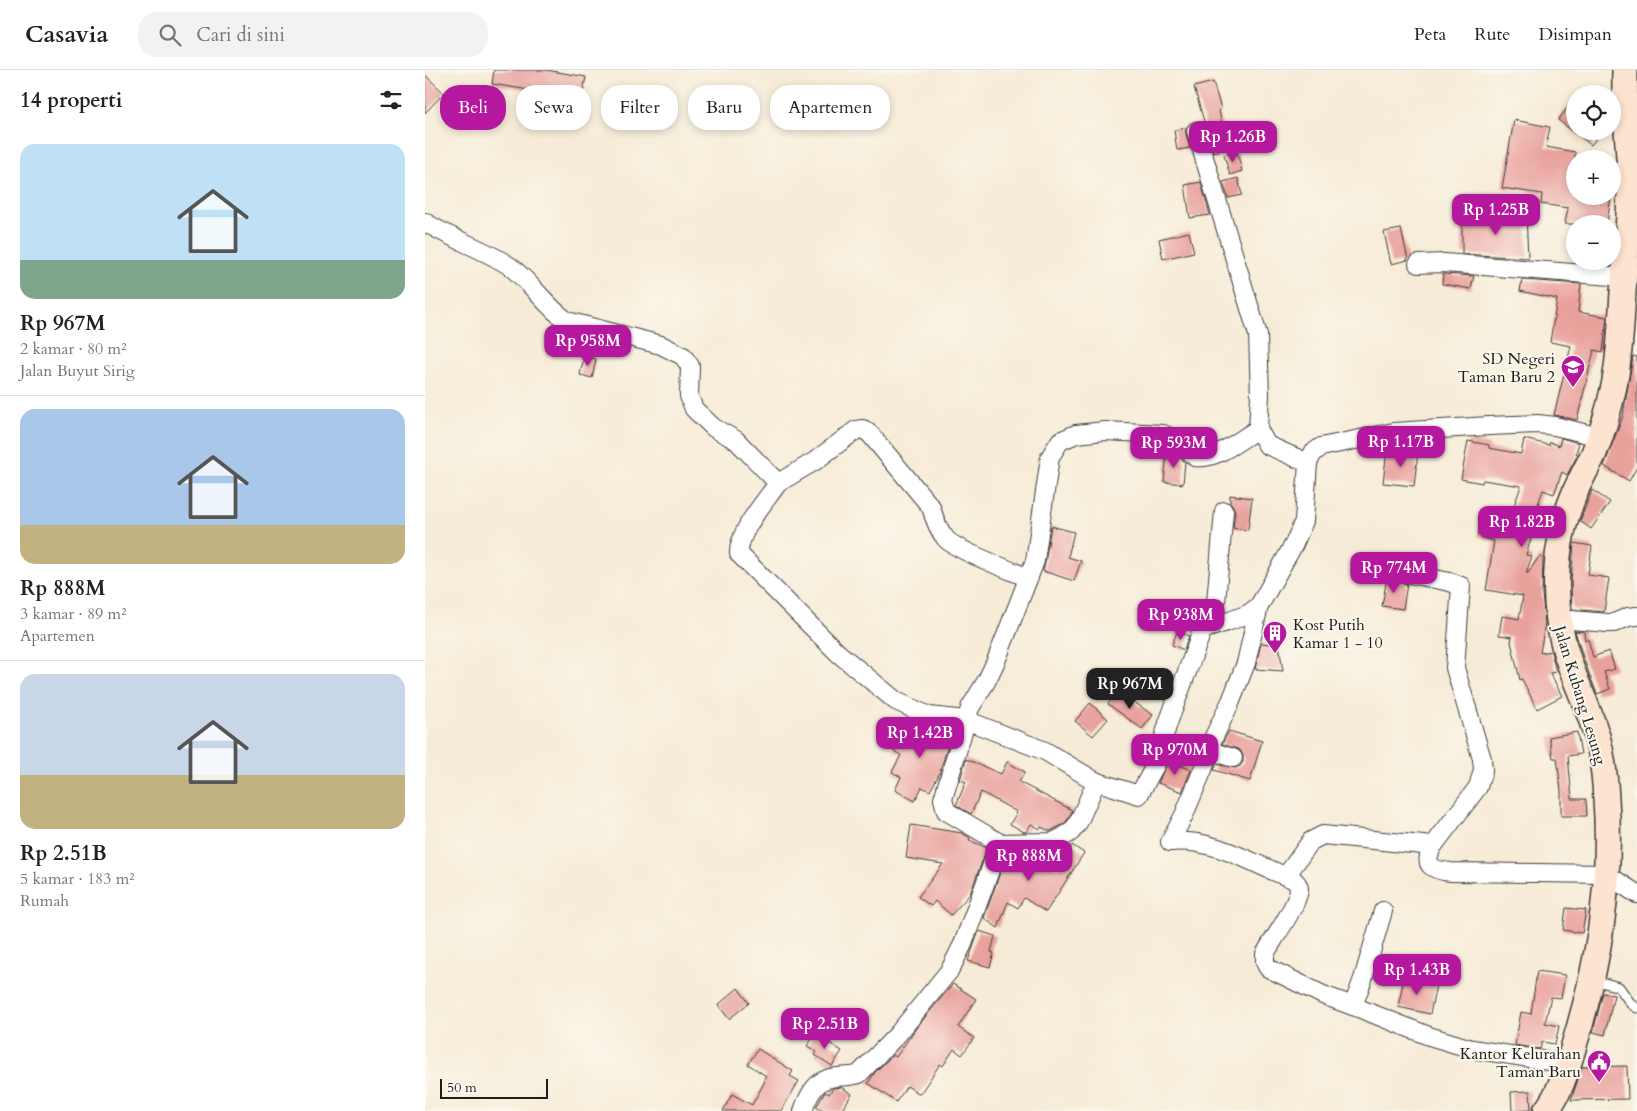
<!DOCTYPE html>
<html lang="id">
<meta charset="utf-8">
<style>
:root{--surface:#fff;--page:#f2f2f2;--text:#222;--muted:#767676;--line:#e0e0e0;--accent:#b5179e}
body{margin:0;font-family:Cardo,serif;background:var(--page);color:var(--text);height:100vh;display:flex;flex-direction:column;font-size:19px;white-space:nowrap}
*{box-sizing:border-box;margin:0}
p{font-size:16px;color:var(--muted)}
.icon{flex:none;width:28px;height:28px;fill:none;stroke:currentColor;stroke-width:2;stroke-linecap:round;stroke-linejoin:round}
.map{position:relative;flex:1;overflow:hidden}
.details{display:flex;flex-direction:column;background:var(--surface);width:425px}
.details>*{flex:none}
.guide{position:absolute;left:15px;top:15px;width:475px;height:45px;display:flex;gap:10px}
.tools{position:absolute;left:1141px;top:15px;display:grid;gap:10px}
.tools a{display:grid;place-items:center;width:55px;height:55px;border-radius:50%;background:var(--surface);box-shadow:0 2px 8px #0003;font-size:25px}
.scale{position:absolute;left:15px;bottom:12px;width:108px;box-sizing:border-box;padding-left:5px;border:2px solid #1c1c1c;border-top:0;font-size:14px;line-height:18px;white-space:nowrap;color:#1c1c1c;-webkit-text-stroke:4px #fbf7ec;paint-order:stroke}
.price{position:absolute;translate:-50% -42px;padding:0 11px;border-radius:10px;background:var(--accent);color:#fff;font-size:16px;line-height:32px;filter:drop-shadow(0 1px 2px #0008)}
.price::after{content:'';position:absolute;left:50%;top:30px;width:15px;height:11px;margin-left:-8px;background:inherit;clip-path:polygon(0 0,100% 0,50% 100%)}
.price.selected{background:#222;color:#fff}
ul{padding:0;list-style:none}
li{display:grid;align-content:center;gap:10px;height:265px;padding:0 20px}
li+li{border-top:1px solid var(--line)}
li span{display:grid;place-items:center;height:155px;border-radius:15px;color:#555}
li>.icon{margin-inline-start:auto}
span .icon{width:90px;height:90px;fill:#fffc;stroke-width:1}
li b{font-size:21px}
h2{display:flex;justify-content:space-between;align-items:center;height:60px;padding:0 20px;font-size:21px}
.chip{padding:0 18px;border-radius:20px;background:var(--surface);box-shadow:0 2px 8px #0003;font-size:18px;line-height:45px}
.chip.selected{background:var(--accent);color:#fff}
header{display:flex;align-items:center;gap:30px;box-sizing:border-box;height:70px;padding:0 25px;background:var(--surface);border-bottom:1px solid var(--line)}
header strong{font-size:24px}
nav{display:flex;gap:28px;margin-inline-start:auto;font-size:18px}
.search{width:350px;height:45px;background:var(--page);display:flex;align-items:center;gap:12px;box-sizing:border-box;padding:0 18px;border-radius:20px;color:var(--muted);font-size:19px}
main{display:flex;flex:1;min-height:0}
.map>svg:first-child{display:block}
.building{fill:#e9a19c}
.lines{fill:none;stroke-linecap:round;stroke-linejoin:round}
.lane-casing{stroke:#3d3b38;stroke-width:11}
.street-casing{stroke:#3d3b38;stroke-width:20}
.secondary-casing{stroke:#3d3b38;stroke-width:28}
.lane{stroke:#fff;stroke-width:9}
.street{stroke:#fff;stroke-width:18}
.secondary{stroke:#fde4d1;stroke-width:25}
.labels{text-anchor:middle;stroke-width:4;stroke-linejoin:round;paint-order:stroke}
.poi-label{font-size:16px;fill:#1c1c1c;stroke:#fbf7ec;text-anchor:end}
.street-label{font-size:16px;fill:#1c1c1c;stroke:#fbf7ec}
</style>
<header>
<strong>Casavia</strong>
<div class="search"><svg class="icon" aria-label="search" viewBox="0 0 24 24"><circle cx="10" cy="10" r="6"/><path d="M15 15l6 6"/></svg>Cari di sini</div>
<nav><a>Peta</a><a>Rute</a><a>Disimpan</a></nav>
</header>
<main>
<section class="details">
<h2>14 properti<svg class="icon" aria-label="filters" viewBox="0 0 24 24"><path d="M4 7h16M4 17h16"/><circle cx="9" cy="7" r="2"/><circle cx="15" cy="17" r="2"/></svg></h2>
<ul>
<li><span style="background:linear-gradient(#bfe0f5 75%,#7fa58c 0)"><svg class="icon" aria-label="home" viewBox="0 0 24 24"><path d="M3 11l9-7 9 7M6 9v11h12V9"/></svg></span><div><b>Rp 967M</b><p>2 kamar · 80 m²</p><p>Jalan Buyut Sirig</p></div></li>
<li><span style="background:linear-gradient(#a9c7e8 75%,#c2b280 0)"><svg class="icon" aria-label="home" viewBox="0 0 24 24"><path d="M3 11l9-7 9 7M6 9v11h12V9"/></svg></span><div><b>Rp 888M</b><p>3 kamar · 89 m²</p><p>Apartemen</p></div></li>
<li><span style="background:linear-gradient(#c9d6e8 65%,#c2b280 0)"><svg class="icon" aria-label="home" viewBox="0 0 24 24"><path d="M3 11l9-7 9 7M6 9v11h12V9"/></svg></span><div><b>Rp 2.51B</b><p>5 kamar · 183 m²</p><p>Rumah</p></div></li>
</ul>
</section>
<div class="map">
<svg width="1212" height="1041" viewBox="0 0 1212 1041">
<rect width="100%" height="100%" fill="#fbf7ec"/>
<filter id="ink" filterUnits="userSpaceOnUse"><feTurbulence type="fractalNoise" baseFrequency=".02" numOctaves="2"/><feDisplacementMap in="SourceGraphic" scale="10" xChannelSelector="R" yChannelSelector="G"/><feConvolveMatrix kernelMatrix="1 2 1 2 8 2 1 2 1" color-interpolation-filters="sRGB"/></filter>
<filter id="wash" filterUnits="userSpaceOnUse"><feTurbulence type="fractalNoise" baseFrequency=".0096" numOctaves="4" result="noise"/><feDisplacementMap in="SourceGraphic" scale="20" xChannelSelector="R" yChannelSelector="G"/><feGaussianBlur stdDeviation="1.12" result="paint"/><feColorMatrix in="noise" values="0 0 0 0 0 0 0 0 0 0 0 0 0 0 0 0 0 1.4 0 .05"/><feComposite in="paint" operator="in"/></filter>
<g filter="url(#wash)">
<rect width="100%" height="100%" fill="#f6ebd6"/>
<g id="blocks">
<g class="building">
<polygon points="69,0 121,0 161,7 153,46 134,43 137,30 132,30 133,27 103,24 104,20 67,14"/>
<polygon points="0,5 19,23 0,43"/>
<polygon points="788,12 796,39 794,40 802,79 788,82 769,17"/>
<polygon points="36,19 68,33 61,49 29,35"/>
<polygon points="1150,28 1150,61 1177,61 1166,75 1133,50"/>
<polygon points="1089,50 1125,57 1121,77 1150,82 1150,126 1186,126 1182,154 1140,154 1143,138 1116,134 1117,124 1077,118"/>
<polygon points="761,58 761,64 765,78 752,80 749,60"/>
<polygon points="812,82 817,101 805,105 799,85"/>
<polygon points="813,108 817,125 803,128 798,112"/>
<polygon points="776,112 785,145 765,148 760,115"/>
<polygon points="1101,144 1103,188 1037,184 1037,148 1071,149 1071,146"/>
<polygon points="976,159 983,190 966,194 959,162"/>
<polygon points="764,162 769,182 738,189 734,169"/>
<polygon points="1018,204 1049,206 1046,219 1017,214"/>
<polygon points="1097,210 1156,214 1153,242 1182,247 1178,282 1169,280 1152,350 1129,345 1146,276 1125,272 1132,229 1095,221"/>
<polygon points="1208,286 1212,287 1212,397 1204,411 1179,396 1198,346"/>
<polygon points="159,287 171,289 167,308 155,305"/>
<polygon points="1136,368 1154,373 1151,383 1153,384 1142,405 1137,402 1129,424 1118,420 1105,457 1109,459 1101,485 1107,486 1101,503 1103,503 1114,487 1118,488 1117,524 1120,553 1115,583 1126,581 1131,602 1125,603 1137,626 1112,639 1097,609 1095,610 1086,572 1087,567 1074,565 1077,546 1094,549 1098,526 1061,520 1069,471 1052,466 1060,442 1084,450 1096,416 1058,410 1057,413 1036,409 1043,371 1064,375 1064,378 1096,384 1099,369 1124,375 1125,372 1134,376"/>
<polygon points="962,379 993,382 989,416 958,413"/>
<polygon points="742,383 752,384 760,392 758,414 739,412"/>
<polygon points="1167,420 1185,432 1166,459 1155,451"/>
<polygon points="805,425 827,428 823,460 808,458 810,441 808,436 805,432"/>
<polygon points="626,456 649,462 643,487 656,491 649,511 618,501 620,493"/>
<polygon points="1149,473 1167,476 1163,505 1184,508 1179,542 1147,539 1146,512"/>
<polygon points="963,502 968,510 982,514 978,539 957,536"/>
<polygon points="1150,561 1159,562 1160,570 1163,569 1168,587 1184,581 1190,599 1179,602 1185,619 1172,624 1159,590"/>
<polygon points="752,562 764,566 759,580 747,575"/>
<polygon points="836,573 854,575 858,601 830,599"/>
<polygon points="693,621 728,645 717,659 683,634"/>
<polygon points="665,633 683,649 668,666 650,651"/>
<polygon points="491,652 503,657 528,659 514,704 505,721 497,717 490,731 470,720 476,707 467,702 476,685 468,681 477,662 485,666"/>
<polygon points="804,661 837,671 825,711 789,700 791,694 810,698 815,696 818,692 818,685 815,680 797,674"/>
<polygon points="1152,662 1156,684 1143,686 1147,729 1161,729 1162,746 1136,746 1136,721 1132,688 1128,688 1124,667"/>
<polygon points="541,689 576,704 582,692 600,702 594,712 647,740 644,748 639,754 625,761 616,757 615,759 606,754 601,762 599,762 585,754 592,742 556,722 546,744 531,735 541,712 535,710"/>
<polygon points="743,690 766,700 757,722 733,713"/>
<polygon points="486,755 537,763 545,768 544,770 562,778 545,824 526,845 510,831 506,836 493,827 518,794 481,788"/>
<polygon points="647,775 659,783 621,842 599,828 593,838 583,832 573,858 559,848 582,783 608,783 632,799"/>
<polygon points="1141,838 1161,840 1157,863 1138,860"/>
<polygon points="554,861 570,866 566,882 569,883 565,897 543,891"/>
<polygon points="1112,901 1140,905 1136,928 1126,927 1120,953 1134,956 1130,974 1117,972 1115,979 1090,975 1096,942 1106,944"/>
<polygon points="979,908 1011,915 1005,944 973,937"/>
<polygon points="528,914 551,929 533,957 549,968 537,985 529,979 518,996 515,994 495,1024 482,1016 471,1032 443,1013 450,1002 468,985 471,987 491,958"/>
<polygon points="313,918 324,933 304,949 293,935"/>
<polygon points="1178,923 1189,925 1180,965 1168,962"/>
<polygon points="390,964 417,981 407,996 390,985 392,982 382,976"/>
<polygon points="333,979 368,1001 365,1006 374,1011 356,1041 298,1041 307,1024 327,1035 340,1011 338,1010 341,1006 323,994"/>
<polygon points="1202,996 1203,1029 1146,1030 1157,997"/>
<polygon points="416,1017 427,1024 416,1041 398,1041 391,1037 400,1022 404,1024 408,1018"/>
<polygon points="1105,1021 1106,1040 1087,1041 1086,1022"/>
</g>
</g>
</g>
<g filter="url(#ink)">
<use href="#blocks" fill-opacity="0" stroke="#3d3b38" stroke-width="1"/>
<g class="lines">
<defs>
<polyline id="lane" points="1169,910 1194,917 1206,934 1212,938"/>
<g id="street">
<polyline points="771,61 833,265 835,326 833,359 842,375 883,393"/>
<path d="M0,152C26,169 57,178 83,195C106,211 119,235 142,251L236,275L258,286L265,296L264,326L269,339L289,358L311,370L353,413C340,432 313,461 314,484L413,583L471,631L504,646L541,650L620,681L670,711"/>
<polyline points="993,194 1019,193 1199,207"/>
<path d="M353,413L390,391L431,360L438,359L445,364L506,437C509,448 514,461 521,469C531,480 587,501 604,508"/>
<path d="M975,502L1025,512L1036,516L1030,598L1057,689L1058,700L1053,717L1008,776C997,796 1007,800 1026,802L1181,804L1212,824"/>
<path d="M834,536L821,593L806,631L784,677L779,697L759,745L745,772C788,767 829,795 868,809C871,812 874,815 874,819C873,835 848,869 840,884V892L843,898L898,925L928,936"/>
<polyline points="1134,549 1183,553 1189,553 1203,547 1212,546"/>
<polyline points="789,555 799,441"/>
<polyline points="784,677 792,683 808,688"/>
<polyline points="575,773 628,772 638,767 646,762 653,753 669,717 670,711 714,725 731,694 743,653 776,564 780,559 802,552 823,544 834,536 869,474 879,451 883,393 888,383 896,377 969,362 1064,356 1113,354 1130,356 1175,367"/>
<polyline points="861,806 886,771 898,765 1008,776"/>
<polyline points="958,841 938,909 928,936 1004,966 1047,979 1143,994"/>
<path d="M378,1041C382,1029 389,1013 402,1009C412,1005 424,1008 434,1004L472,965L525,900L538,874L575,773L521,741L518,729L545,638L562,610L571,591L610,491L625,387L635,371L651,364L680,361L738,364L755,372L770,387C792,390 814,370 833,359"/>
</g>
<path id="secondary" d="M1121,1041C1136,1022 1143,995 1150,972C1174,893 1187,811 1181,729C1180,709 1178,689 1173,670C1166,644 1154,620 1145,595C1134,564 1130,532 1132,500C1133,473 1140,446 1150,422C1156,408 1163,396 1169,383C1178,361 1184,339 1189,316C1196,281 1196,245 1199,209C1202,173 1206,138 1205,102C1203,68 1199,34 1200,0"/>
</defs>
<use href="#lane" class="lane-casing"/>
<use href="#street" class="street-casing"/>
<use href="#secondary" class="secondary-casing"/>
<use href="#lane" class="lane"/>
<use href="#street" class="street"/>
<use href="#secondary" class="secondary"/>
</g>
</g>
<defs>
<symbol id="school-pin" viewBox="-11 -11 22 30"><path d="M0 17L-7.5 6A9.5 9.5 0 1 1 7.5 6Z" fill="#b5179e" stroke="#fbf7ec"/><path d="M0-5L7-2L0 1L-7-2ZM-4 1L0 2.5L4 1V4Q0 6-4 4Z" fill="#fff"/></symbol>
<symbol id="building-pin" viewBox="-11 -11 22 30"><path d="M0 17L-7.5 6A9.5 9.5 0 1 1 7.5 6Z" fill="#b5179e" stroke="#fbf7ec"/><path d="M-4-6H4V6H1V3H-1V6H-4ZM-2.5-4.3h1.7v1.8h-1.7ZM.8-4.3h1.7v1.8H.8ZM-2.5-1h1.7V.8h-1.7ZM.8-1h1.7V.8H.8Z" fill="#fff"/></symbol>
<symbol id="civic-pin" viewBox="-11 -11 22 30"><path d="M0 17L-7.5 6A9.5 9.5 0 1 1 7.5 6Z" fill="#b5179e" stroke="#fbf7ec"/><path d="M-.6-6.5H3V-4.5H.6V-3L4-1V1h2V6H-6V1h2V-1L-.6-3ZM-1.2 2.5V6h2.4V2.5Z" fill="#fff"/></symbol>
</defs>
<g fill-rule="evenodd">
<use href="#school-pin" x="1134" y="283" width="28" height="38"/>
<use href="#building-pin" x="836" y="549" width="28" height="38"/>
<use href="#civic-pin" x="1160" y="978" width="28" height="38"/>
</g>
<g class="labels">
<g class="poi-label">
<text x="1130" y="294">SD Negeri<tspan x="1130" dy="18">Taman Baru 2</tspan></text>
<text x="868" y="560" text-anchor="start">Kost Putih<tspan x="868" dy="18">Kamar 1 - 10</tspan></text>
<text x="1156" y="989">Kantor Kelurahan<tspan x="1156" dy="18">Taman Baru</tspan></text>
</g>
<g class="street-label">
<text transform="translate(1156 625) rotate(73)" y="6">Jalan Kubang Lesung</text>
</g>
</g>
</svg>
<div class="tools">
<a><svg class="icon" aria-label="locate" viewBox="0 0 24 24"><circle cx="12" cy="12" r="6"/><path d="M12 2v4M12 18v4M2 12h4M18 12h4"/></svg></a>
<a>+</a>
<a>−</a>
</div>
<div class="scale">50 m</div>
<b class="price" style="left:808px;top:93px">Rp 1.26B</b>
<b class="price" style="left:1071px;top:166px">Rp 1.25B</b>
<b class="price" style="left:163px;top:297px">Rp 958M</b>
<b class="price" style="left:976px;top:398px">Rp 1.17B</b>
<b class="price" style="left:749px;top:399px">Rp 593M</b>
<b class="price" style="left:1097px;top:478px">Rp 1.82B</b>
<b class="price" style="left:969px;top:524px">Rp 774M</b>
<b class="price" style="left:756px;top:571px">Rp 938M</b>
<b class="price selected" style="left:705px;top:640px">Rp 967M</b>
<b class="price" style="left:495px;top:689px">Rp 1.42B</b>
<b class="price" style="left:750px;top:706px">Rp 970M</b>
<b class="price" style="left:604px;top:812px">Rp 888M</b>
<b class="price" style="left:992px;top:926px">Rp 1.43B</b>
<b class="price" style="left:400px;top:980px">Rp 2.51B</b>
<div class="guide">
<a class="chip selected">Beli</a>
<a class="chip">Sewa</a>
<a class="chip">Filter</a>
<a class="chip">Baru</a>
<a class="chip">Apartemen</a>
</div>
</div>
</main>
